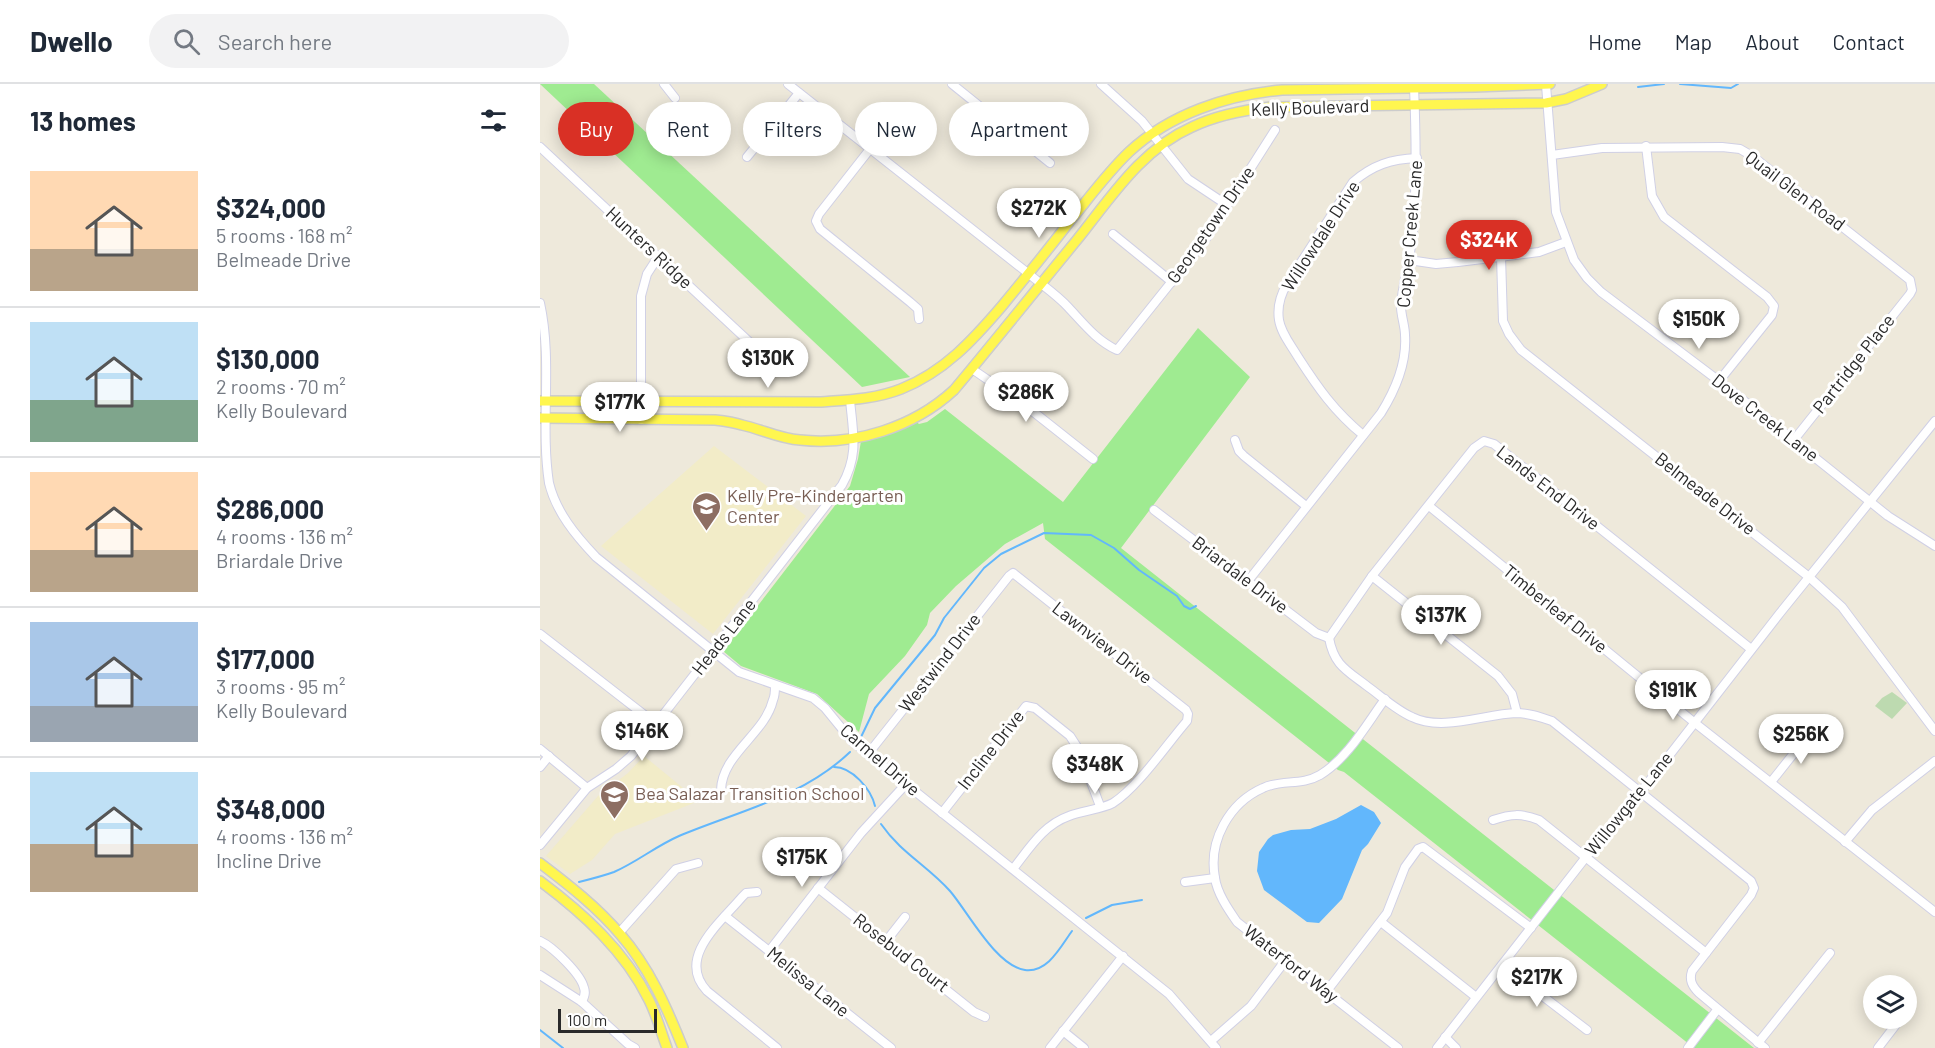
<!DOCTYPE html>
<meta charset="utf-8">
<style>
:root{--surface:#fff;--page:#f2f2f3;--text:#1f2937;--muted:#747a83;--line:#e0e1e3;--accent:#d93025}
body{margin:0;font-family:Barlow,sans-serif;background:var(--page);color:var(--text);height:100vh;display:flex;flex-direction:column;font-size:22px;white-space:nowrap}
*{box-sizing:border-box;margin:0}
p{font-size:20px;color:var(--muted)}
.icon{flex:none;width:33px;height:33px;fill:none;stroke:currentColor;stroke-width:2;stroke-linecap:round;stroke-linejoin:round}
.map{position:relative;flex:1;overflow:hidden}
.drawer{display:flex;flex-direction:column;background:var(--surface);width:540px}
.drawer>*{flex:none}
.banner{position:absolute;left:18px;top:18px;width:570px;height:54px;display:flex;gap:12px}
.tools{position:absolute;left:1323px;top:891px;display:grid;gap:12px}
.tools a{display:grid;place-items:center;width:54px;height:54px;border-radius:50%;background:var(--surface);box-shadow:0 3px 15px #0003;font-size:30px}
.scale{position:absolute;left:18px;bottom:15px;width:99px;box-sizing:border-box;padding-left:6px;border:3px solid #2a2a2a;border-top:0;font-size:16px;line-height:21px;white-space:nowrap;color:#2a2a2a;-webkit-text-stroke:4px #fff;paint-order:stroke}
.price{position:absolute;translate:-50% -51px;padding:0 14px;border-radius:21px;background:#fff;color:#222;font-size:20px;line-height:39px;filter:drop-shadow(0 2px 3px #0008)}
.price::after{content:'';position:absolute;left:50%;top:36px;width:18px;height:14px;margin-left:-9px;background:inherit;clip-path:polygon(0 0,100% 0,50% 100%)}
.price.on{background:var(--accent);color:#fff}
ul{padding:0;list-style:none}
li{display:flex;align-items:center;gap:18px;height:150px;padding:0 30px}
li+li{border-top:2px solid var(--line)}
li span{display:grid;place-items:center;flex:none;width:168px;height:120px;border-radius:0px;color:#555}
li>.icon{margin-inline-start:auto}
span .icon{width:72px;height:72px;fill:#fffc;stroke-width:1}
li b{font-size:26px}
h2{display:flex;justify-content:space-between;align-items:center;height:72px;padding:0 30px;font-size:26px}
.chip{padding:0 21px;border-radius:27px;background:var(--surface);box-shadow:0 3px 15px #0003;font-size:21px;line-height:54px}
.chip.on{background:var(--accent);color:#fff}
header{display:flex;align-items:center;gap:36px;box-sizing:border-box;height:84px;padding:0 30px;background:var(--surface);border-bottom:2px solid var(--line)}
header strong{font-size:28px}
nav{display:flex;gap:33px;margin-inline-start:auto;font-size:21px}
.search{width:420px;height:54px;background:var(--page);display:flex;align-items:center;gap:15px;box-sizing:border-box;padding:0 21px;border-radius:33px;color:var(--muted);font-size:22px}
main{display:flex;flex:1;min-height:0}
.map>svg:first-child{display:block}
.education{fill:#f2ecc8}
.green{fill:#9feb91}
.cemetery{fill:#bddab0}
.water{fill:#62b7fc}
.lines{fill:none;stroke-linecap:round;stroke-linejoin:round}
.stream{stroke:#62b7fc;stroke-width:2}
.minor-casing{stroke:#d0d0e5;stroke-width:10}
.major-casing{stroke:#ccc;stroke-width:12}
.minor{stroke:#fff;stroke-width:8}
.major{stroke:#fff64f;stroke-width:9}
.labels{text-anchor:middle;stroke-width:6;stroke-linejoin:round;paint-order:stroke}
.street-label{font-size:18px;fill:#2a2a2a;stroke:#fff}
.education-label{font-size:18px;fill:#785e54;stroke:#fff;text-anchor:start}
</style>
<header>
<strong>Dwello</strong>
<div class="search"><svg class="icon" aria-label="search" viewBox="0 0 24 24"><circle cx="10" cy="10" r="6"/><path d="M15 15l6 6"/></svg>Search here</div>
<nav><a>Home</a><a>Map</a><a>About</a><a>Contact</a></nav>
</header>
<main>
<section class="drawer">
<h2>13 homes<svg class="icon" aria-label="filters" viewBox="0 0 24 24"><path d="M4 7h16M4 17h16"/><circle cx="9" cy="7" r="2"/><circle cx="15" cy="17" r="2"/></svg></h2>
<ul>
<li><span style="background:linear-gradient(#ffd9b3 65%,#b9a48a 0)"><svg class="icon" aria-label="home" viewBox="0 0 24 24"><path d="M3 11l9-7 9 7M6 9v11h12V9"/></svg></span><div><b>$324,000</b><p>5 rooms · 168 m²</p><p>Belmeade Drive</p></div></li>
<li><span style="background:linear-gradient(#bfe0f5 65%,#7fa58c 0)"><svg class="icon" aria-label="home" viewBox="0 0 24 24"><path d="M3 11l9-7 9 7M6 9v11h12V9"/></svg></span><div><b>$130,000</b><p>2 rooms · 70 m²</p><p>Kelly Boulevard</p></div></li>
<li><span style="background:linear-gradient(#ffd9b3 65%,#b9a48a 0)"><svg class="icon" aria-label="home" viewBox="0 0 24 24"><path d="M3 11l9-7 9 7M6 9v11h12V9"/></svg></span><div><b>$286,000</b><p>4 rooms · 136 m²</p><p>Briardale Drive</p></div></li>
<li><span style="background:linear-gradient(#a9c7e8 70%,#9aa5b1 0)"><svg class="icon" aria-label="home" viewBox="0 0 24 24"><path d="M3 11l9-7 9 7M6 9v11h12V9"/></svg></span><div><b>$177,000</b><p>3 rooms · 95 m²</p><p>Kelly Boulevard</p></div></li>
<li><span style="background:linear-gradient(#bfe0f5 60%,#b9a48a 0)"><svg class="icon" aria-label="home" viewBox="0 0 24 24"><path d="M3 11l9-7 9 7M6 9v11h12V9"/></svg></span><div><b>$348,000</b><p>4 rooms · 136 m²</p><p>Incline Drive</p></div></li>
</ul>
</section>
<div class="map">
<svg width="1395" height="964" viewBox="0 0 1395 964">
<rect width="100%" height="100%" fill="#eee9db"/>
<g class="education">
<polygon points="174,362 266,432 173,550 61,462"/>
<polygon points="104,672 159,717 75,750 52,776 30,790 6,772 58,712 88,689"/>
</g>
<g class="green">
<polygon points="0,0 54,0 370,293 322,303"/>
<polygon points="658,244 710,293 581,464 1214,964 1154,964 804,688 798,686 505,455 503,439 465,460 416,502 390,529 387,541 365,572 329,610 319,648 277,610 201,582 183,567 310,402 318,375 321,357 374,336 379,340 387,338 405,325 523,418"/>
</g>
<polygon class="cemetery" points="1352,608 1367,619 1352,635 1335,622 1342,614"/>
<polygon class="water" points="821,721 834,728 841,739 828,760 822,766 802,815 779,839 767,838 724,806 717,787 719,768 728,755 733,751 751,746 770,745 796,735"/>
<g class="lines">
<g class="stream">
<polyline points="1140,0 1191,4 1198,0"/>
<polyline points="1098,3 1124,0"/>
<polyline points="321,653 335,624 395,551 404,534 444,484 461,470 504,449 551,451 574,464 599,486 637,512 644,522 650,525 656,522"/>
<path d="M294,683C312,683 331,705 335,722"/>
<path d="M341,740C361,769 388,782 410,807C428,828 456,882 485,886C508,889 521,862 532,847"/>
<path d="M39,798C51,795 63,792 74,788C97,778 116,762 139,752C198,727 262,714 310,668"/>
<polyline points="546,834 572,821 602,816"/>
<polyline points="0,946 23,964"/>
</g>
<defs>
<g id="minor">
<polyline points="124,0 135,14"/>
<path d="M248,0L489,190C502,201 517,211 528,223C544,240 556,256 577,266L665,156L735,46"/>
<polyline points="412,0 510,79"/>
<polyline points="561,0 602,37 648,95 687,121"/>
<polyline points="1006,1 1016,128 1034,176 1047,194 1061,208 1179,297 1348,432 1395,462"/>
<polyline points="1106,62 1112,112 1124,133 1227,213 1234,222 1232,231 1179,297"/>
<polyline points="0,63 218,266"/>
<polyline points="330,65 279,130 276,137 280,145 370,218 378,225 379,235"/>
<polyline points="1012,71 1062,64 1182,63 1200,65 1212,72 1370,196 1372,206 1370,210 1253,357"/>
<polyline points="207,73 259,9"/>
<polyline points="573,150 632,198"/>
<polyline points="961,173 963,237 969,250 981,266 1269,493 1302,523 1395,647"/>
<polyline points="869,176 896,180 918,178 999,168 1026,158"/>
<path d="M0,219C13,278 0,340 9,399C16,428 36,452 56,473L199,588L273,614L285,624L312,657L629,910L676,964"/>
<polyline points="432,285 486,322 553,375"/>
<polyline points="101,336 101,212 107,190 118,173"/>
<path d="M823,351C794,327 778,304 758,273C751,261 741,249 739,236C737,223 741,210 747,200L813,98C833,81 851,75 877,74"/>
<polyline points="695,356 699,367 704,372 766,422"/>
<polyline points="889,422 1155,639 1395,828"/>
<polyline points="614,426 776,549 789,554"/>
<polyline points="832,492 958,592 972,610 977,629"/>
<path d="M708,497L841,329C856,305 867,279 865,251C865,241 860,229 861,219C864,195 871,171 873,146C877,99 876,51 874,3"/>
<polyline points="0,550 116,640"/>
<path d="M789,554C794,581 806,586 827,602C841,612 856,626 872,633C902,648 945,630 976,629C989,629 1000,633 1012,637L1211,797L1214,804L1211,811L1152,887C1149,896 1152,902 1159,909L1225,964"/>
<polyline points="789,554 832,492 934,364 944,357 954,360 1211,565"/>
<path d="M845,615C826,641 808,674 780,691C761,702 742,695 723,704C689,719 668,757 675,794C677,809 688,825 697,838L858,964"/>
<polyline points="0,665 47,704"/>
<path d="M328,670L469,492L473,489L646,626L648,630L647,637C627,660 598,703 573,719C562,725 542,727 529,732C503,741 489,765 473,785"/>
<polyline points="0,683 9,672"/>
<polyline points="1231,698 1270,649"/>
<path d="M181,706C182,670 225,650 233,616C235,612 235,607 235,602"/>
<polyline points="402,729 486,622 495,624 530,652 539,666 560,722"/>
<path d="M953,736C971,730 981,729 999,736L1166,869"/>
<polyline points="1305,758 1332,726 1395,677"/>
<path d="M0,761L47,704L76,685L91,672L302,401C319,371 313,349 310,316"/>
<polyline points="645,798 675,794"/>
<polyline points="278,804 434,928 445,933"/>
<path d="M217,808L206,809L202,813C180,839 136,874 167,907L237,964"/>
<polyline points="185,832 351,964"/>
<polyline points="841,838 936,913"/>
<polyline points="79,849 136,785 158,779"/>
<polyline points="347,856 365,833"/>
<path d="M0,857C13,863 41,890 44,904C46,909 44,913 42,918"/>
<polyline points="230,866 321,749 366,700"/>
<polyline points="962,881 1047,946"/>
<polyline points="0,891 42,918 88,960 95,964"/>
<polyline points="786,908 847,829 865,783 878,765 883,763 991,844"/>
<polyline points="523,947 544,964"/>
<polyline points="905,953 916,964"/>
<polyline points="671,957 711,922 745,877"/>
<polyline points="1218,959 1290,869"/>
<polyline points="510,964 583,872"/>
<polyline points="897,964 1046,773 1100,709 1240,529 1395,337"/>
<polyline points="1148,964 1177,926"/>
<polyline points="1338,964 1361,934"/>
</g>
<g id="major">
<path d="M0,317L281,318C307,316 336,315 361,305C404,288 433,256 462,222C485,194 508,166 530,137C549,114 567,89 589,68C630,30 687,11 742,6L935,3L1010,0"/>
<path d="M0,334L175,336C184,337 193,338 202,341C221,345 240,355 260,356C315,362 374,343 414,306C455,257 495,207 536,157C570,115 600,66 652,43C677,31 704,26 731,23L1006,19L1026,15L1062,0"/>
<path d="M0,779C29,801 57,823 80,850C109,883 127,924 143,964"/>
<path d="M0,797C43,829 85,867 109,916C117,932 121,948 127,964"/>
</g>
</defs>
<use href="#minor" class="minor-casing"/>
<use href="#major" class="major-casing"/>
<use href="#minor" class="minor"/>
<use href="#major" class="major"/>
</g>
<defs>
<symbol id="school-pin" viewBox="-11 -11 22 30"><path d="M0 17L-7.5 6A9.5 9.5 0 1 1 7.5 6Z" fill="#8d6e63" stroke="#fff"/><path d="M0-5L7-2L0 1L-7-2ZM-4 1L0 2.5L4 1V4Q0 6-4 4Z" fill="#fff"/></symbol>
</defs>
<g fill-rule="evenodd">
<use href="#school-pin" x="150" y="406" width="33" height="45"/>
<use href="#school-pin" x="58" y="694" width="33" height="45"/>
</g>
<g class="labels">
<g class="street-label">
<text transform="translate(770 24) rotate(-2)" y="6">Kelly Boulevard</text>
<text transform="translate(1255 107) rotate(37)" y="6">Quail Glen Road</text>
<text transform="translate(671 141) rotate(-55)" y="6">Georgetown Drive</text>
<text transform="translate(870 150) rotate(-85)" y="6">Copper Creek Lane</text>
<text transform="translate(781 152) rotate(-57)" y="6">Willowdale Drive</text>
<text transform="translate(109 164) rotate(43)" y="6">Hunters Ridge</text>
<text transform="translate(1314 280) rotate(-52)" y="6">Partridge Place</text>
<text transform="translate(1225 334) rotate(38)" y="6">Dove Creek Lane</text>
<text transform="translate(1008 404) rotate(38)" y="6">Lands End Drive</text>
<text transform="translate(1165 410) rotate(38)" y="6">Belmeade Drive</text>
<text transform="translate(700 491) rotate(37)" y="6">Briardale Drive</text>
<text transform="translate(1015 525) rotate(39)" y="6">Timberleaf Drive</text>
<text transform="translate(184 553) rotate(-52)" y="6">Heads Lane</text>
<text transform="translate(562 559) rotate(38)" y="6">Lawnview Drive</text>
<text transform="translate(400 579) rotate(-52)" y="6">Westwind Drive</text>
<text transform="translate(451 666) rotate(-52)" y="6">Incline Drive</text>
<text transform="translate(340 676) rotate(41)" y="6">Carmel Drive</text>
<text transform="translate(1089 720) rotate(-51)" y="6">Willowgate Lane</text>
<text transform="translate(361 869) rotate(38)" y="6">Rosebud Court</text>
<text transform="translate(751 880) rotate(38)" y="6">Waterford Way</text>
<text transform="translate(268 898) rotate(39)" y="6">Melissa Lane</text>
</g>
<g class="education-label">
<text x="187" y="418">Kelly Pre-Kindergarten<tspan x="187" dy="21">Center</tspan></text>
<text x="95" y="716">Bea Salazar Transition School</text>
</g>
</g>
</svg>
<div class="tools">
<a><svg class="icon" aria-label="layers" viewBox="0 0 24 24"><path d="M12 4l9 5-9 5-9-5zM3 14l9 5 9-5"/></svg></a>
</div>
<div class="scale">100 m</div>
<b class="price" style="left:499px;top:155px">$272K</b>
<b class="price on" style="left:949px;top:187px">$324K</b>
<b class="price" style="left:1159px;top:266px">$150K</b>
<b class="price" style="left:228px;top:305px">$130K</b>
<b class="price" style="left:486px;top:339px">$286K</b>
<b class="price" style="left:80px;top:349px">$177K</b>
<b class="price" style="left:901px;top:562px">$137K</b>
<b class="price" style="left:1133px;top:637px">$191K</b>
<b class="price" style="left:102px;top:678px">$146K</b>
<b class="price" style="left:1261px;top:681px">$256K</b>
<b class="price" style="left:555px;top:711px">$348K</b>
<b class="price" style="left:262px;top:804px">$175K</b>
<b class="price" style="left:997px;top:924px">$217K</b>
<div class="banner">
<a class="chip on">Buy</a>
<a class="chip">Rent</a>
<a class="chip">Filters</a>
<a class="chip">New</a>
<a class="chip">Apartment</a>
</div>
</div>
</main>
